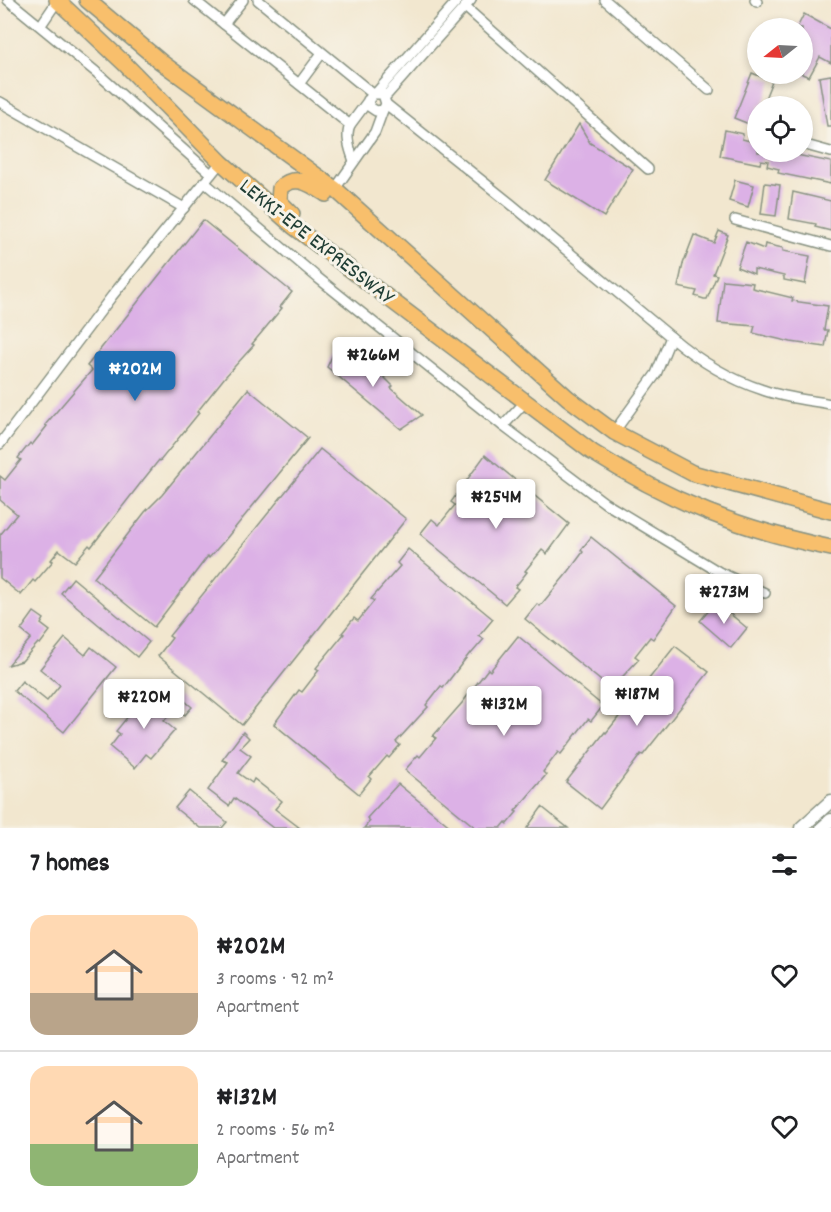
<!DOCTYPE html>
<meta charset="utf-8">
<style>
:root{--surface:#fff;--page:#f2f2f2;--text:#202124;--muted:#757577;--line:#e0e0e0;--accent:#1f6fb2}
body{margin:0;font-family:Dekko,sans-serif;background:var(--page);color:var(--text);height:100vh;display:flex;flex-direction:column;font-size:22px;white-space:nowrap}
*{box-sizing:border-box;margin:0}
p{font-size:20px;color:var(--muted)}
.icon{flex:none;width:33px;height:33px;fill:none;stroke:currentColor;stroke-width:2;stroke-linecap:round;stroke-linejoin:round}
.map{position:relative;height:828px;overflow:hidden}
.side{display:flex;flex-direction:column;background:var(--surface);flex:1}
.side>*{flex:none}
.needle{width:39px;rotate:252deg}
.controls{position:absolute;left:747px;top:18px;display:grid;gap:12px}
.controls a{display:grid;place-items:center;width:66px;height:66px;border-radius:50%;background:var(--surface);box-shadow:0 3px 9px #0003;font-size:30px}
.price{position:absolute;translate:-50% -51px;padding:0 14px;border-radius:6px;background:#fff;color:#222;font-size:20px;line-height:39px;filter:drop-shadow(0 2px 3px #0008)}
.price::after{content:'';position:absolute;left:50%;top:36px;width:18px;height:14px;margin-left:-9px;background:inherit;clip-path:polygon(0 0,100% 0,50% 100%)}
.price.on{background:var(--accent);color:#fff}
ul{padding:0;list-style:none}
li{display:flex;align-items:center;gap:18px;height:150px;padding:0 30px}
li+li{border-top:2px solid var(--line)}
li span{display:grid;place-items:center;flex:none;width:168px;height:120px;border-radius:18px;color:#555}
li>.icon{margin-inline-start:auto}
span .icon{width:72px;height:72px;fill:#fffc;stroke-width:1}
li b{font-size:26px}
h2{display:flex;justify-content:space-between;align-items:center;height:72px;padding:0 30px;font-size:26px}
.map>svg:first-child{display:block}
.building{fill:#dcb1e6}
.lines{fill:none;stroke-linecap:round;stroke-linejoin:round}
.minor-casing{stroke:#889282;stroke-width:12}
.tertiary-casing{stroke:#889282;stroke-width:15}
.trunk-casing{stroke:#889282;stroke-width:18}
.minor{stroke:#fff;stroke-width:9}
.tertiary{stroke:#fff;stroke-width:12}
.trunk{stroke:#f8bf6c;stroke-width:15}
.labels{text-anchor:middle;stroke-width:6;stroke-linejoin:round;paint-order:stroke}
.street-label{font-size:22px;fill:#1f3d34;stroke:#f7f3e8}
</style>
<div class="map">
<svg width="831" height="828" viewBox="0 0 831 828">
<rect width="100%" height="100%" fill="#f7f3e8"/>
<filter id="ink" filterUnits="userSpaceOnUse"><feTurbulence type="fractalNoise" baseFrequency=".0167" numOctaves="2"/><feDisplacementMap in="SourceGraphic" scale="12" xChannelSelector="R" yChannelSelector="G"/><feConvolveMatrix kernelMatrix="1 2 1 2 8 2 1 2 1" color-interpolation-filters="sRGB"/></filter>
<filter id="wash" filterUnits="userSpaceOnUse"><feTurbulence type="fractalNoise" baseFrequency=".008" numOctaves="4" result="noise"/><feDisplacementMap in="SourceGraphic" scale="24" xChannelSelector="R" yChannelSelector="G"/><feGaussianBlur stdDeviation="1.35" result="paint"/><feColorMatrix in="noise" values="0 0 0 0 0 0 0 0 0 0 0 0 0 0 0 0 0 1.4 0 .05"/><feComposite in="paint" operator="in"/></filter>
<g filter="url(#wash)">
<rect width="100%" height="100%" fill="#f2e7cf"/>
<g id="blocks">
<g class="building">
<polygon points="804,14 831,29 831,63 820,57 809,77 802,74 802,28 797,28"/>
<polygon points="752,73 772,81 762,106 758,106 758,117 754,126 734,118"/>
<polygon points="831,75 831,126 827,126 819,77"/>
<polygon points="579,124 590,143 633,169 604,217 545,180"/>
<polygon points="725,130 743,134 742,139 758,143 758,152 782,152 831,162 831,184 778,173 779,169 767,166 768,161 761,160 760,164 720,156"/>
<polygon points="735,180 754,185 748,207 729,201"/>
<polygon points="765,183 780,185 776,216 761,214"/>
<polygon points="793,192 831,201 831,231 815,227 816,224 789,219"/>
<polygon points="203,220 292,292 280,307 282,308 252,344 254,345 225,377 197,412 199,413 160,461 159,460 143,480 91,547 89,545 75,562 59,550 51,560 53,561 35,582 33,580 21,595 0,578 0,535 17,514 0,500 0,476 5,480 21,460 18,458 30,443 32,445 47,426 45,425 92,370 87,366"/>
<polygon points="719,231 728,235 713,274 717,275 707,299 704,299 695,296 697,291 678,287 683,264 694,235 714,243"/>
<polygon points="746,242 764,249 765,244 783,248 783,251 810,256 805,284 784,280 784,276 754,269 754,274 737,267"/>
<polygon points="723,280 753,283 752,288 793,298 792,301 828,306 824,330 828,330 825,347 791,342 753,333 755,326 718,323"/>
<polygon points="337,346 342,350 344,348 369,369 370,367 379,372 393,386 391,388 422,415 401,429 327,367"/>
<polygon points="248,389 308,438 225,540 209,558 208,556 154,627 94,578 145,512 162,495"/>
<polygon points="320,449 406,519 242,725 158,656 172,638 169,636"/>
<polygon points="485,455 569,524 547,554 542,550 525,571 527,572 515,587 518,589 505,604 420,534 432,519 439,525 455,505 451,502"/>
<polygon points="591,537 676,606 653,639 650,637 635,656 639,659 611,689 525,619 537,604 540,606 569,571 583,552 581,550"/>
<polygon points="408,549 493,619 479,636 484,639 471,654 470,653 443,688 441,686 426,705 428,707 396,742 400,745 389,758 387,756 369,777 371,779 359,794 274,724 299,690 302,692 319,670 316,668 344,634 342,633 354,618 358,621 374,601 371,599 400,566 397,563"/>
<polygon points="73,578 149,642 137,657 61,593"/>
<polygon points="716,602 747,628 731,648 700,621"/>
<polygon points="34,612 44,619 41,624 50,631 40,644 38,643 22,661 8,665 31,638 21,630"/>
<polygon points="518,636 603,706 591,721 588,719 561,754 558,752 543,772 546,775 515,811 517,812 507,824 506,822 501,828 476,828 405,770 418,755 420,757 436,738 433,736 462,703 488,669 490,671"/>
<polygon points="65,638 85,655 91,647 116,667 64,732 14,691 22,681 47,701 60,685 40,669"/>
<polygon points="675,646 709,672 643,755 641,754 600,809 566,782 605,732 606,733"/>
<polygon points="148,692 158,700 160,698 174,709 164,721 175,730 151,758 146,754 135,768 110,747 120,734 116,731"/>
<polygon points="179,696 192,707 185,715 172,705"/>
<polygon points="243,732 249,738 240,748 251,756 238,773 252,783 254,779 282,801 275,809 300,828 273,828 234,798 229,806 208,790 228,762 222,760"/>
<polygon points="398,784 452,828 364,828 370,821 367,818"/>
<polygon points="189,791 227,822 222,828 200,828 175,808"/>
<polygon points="542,807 568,828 527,828"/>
</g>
</g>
</g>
<g filter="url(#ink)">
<use href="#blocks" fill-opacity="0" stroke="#889282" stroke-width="1.5"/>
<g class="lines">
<defs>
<g id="minor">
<polyline points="8,0 96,72 211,174"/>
<polyline points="194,0 350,125"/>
<polyline points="258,0 373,94"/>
<polyline points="605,0 709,90"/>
<polyline points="755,0 757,2"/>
<polyline points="465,7 648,169"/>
<polyline points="224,24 243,0"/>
<polyline points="41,25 58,0"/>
<polyline points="299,84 322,53"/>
<polyline points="376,93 458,0"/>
<polyline points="385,97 471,0"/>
<polyline points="0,102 184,208"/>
<polyline points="386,104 511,204 671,337 656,374 614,432"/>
<polyline points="802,144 831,152"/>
<path d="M354,161C350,150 345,136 350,125L373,94H383L386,104L383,110L376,111L370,107L368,100"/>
<polyline points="204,182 318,278 503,426 605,503 719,572 765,593"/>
<polyline points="335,189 375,132 383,110"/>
<polyline points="735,220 831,246"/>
<path d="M671,337C697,359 729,379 763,390C785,398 808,400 831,404"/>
<polyline points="503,426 526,401"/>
<polyline points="0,444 112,296 221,162"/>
</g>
<g id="tertiary">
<polyline points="801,828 831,801"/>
<polyline points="822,828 831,820"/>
</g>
<g id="trunk">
<path d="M57,0L124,63L221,162L293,226L592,452C671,502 740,529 831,548"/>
<polyline points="87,0 161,62 335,189 568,398 614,432 692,473 831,511"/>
<path d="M292,214L279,201L280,188C295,173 310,184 326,194"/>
</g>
</defs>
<use href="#minor" class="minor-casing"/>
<use href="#tertiary" class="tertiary-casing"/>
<use href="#trunk" class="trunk-casing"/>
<use href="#minor" class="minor"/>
<use href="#tertiary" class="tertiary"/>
<use href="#trunk" class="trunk"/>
</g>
</g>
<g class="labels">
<g class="street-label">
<text transform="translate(318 240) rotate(38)" y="8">LEKKI-EPE EXPRESSWAY</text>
</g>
</g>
</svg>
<div class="controls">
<a><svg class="needle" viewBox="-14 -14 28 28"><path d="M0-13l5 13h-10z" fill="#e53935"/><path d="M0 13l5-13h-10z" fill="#757577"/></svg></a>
<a><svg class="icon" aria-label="locate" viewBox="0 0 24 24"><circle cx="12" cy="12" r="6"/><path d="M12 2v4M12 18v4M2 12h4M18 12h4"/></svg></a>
</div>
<b class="price" style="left:373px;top:388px">₦266M</b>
<b class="price on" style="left:135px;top:402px">₦202M</b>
<b class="price" style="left:496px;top:530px">₦254M</b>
<b class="price" style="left:724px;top:625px">₦273M</b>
<b class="price" style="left:637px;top:727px">₦187M</b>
<b class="price" style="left:144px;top:730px">₦220M</b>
<b class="price" style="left:504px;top:737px">₦132M</b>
</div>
<section class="side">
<h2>7 homes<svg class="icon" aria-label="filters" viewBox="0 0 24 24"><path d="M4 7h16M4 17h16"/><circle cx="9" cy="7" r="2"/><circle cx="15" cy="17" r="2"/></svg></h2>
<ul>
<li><span style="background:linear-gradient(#ffd9b3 65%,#b9a48a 0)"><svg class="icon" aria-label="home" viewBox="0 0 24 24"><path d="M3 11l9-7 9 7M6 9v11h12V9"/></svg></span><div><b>₦202M</b><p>3 rooms · 92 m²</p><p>Apartment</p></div><svg class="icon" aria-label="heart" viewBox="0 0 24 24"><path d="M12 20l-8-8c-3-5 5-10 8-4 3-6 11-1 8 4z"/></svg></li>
<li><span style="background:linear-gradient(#ffd9b3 65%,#8fb573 0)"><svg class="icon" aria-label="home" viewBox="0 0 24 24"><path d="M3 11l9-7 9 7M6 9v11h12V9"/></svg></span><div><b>₦132M</b><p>2 rooms · 56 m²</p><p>Apartment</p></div><svg class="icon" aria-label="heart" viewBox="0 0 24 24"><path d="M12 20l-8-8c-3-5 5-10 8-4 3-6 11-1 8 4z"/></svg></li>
</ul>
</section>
